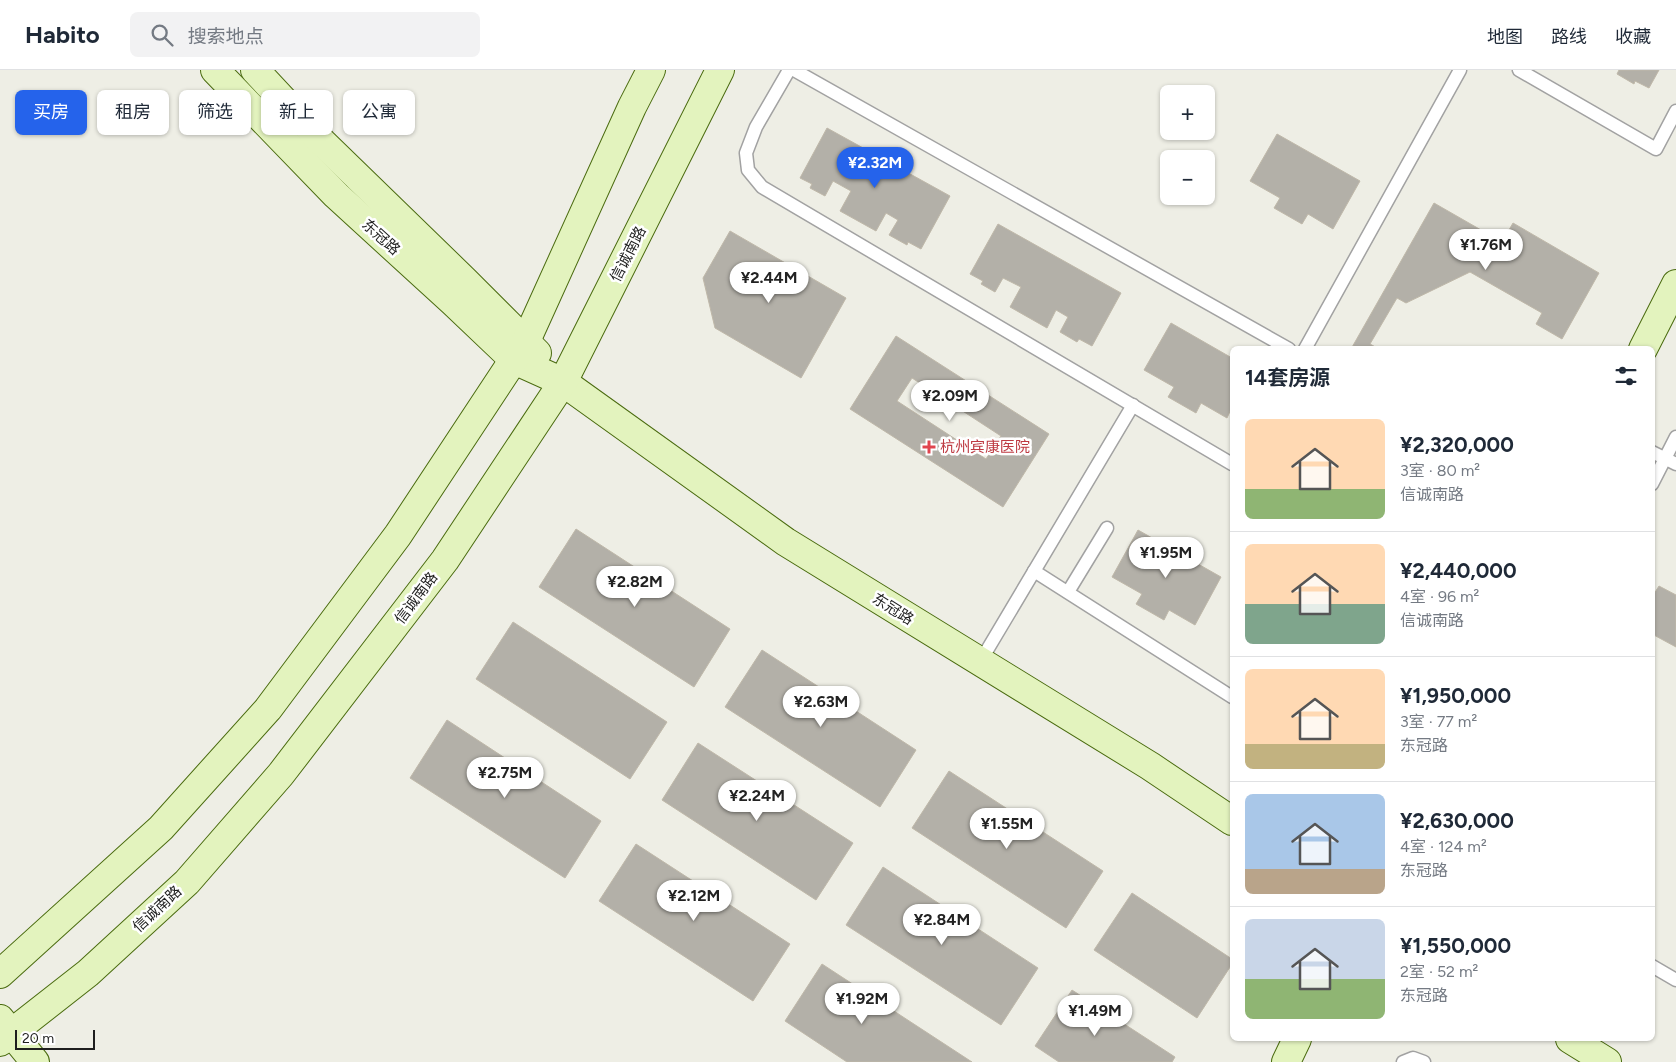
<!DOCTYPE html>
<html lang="zh">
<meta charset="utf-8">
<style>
:root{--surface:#fff;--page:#f2f2f3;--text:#1f2937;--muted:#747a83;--line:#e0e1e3;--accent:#2563eb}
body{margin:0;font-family:Figtree,"Noto Sans SC",sans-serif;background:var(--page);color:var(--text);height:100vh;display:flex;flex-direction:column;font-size:19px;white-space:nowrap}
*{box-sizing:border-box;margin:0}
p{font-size:16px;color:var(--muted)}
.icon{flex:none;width:28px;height:28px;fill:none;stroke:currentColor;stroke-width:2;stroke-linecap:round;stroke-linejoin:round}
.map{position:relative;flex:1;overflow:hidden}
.drawer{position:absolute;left:1230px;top:276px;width:425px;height:695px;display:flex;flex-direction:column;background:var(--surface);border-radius:8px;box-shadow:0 1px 4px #0004}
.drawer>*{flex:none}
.hud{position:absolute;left:15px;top:20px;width:475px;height:45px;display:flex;gap:10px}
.fabs{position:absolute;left:1160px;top:15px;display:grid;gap:10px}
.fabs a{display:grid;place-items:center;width:55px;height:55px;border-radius:8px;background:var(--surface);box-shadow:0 1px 4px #0004;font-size:25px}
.scale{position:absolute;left:15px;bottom:12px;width:80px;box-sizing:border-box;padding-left:5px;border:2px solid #1e1e1e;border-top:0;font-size:14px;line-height:18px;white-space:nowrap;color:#1e1e1e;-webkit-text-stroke:4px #fff;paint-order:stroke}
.price{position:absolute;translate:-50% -42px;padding:0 11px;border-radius:18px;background:#fff;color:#222;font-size:16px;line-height:32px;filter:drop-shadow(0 1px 2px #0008)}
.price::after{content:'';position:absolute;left:50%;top:30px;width:15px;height:11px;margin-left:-8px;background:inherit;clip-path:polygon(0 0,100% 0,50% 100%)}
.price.current{background:var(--accent);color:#fff}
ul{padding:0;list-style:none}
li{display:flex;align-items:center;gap:15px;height:125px;padding:0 15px}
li+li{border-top:1px solid var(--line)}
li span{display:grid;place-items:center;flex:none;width:140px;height:100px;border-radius:8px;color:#555}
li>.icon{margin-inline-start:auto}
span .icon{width:60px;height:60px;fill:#fffc;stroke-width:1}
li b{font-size:21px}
h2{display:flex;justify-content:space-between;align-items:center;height:60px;padding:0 15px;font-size:21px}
.pill{padding:0 18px;border-radius:8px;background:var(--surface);box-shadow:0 1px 4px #0004;font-size:18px;line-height:45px}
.pill.current{background:var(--accent);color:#fff}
header{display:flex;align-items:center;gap:30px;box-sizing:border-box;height:70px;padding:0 25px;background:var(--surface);border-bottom:1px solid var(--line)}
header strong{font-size:24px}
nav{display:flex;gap:28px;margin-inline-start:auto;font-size:18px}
.search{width:350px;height:45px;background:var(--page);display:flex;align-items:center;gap:12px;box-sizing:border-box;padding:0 18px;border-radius:8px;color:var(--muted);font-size:19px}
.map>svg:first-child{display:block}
.building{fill:#b3b0a8;stroke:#bfb8a9;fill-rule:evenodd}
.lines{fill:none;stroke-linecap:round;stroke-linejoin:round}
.lane-casing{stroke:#a2a2a2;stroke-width:15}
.secondary-casing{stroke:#4a6b0f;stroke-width:30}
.lane{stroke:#fff;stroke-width:12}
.secondary{stroke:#e3f3be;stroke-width:28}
.health-dot{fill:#e0444e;stroke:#fff;stroke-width:2}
.labels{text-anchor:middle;stroke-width:5;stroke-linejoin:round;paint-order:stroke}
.street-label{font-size:15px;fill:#1e1e1e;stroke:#fff}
.health-label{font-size:15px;fill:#be3a42;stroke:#fff;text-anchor:start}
</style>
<header>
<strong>Habito</strong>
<div class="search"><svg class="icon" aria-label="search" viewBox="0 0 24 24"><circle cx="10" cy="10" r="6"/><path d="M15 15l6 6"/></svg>搜索地点</div>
<nav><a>地图</a><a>路线</a><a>收藏</a></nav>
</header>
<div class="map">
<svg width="1676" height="992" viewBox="0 0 1676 992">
<rect width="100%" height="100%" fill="#eeeee5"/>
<g class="building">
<polygon points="1619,0 1659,0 1649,18 1635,11 1634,14 1617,4"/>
<polygon points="827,58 950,126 921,179 908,172 907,175 889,165 898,150 886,143 876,161 840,141 851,121 833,111 825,126 810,118 812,114 800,108"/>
<polygon points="1277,64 1360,111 1333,159 1308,144 1302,154 1274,138 1280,128 1250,111"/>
<polygon points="1434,133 1502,172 1513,153 1599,203 1562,269 1536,254 1542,243 1470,202 1406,233 1397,228 1370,274 1379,279 1351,279"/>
<polygon points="998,154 1121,223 1092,276 1079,269 1077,272 1060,262 1068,247 1056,240 1047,258 1010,237 1021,217 1003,208 995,222 981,214 983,211 970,204"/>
<polygon points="730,161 846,228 801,308 715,258 703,208"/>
<polygon points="1171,253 1232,288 1232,337 1227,348 1201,333 1196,343 1168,327 1174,317 1144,300"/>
<path d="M896,266L1049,364L1003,437L850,339ZM912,308L1001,366L986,389L897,331Z"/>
<polygon points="576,459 730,559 694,617 539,517"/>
<polygon points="1138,460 1221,507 1195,555 1169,540 1164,550 1136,534 1142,524 1112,507"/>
<polygon points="1659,516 1676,525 1676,577 1652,564 1652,527"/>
<polygon points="513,552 667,652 630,709 476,609"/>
<polygon points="762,580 916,680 880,737 725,637"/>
<polygon points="447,650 601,751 565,808 410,708"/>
<polygon points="698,673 853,773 816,830 662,730"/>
<polygon points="949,701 1103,801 1066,858 912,758"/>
<polygon points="636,774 790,874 753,931 599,831"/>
<polygon points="883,797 1038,898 1001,955 846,855"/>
<polygon points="1132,823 1232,889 1232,894 1197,948 1094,880"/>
<polygon points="822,894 972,992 847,992 785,951"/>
<polygon points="1072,920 1175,987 1172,992 1059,992 1035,976"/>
</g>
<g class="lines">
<defs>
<g id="lane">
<polyline points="789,0 756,57 746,83 748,100 762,117 1232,394"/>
<polyline points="794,0 1289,279"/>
<polyline points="1519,0 1656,79 1676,41"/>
<polyline points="1305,279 1460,0"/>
<polyline points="1652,382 1676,394"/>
<polyline points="1652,414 1676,367"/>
<polyline points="1034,501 1232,627"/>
<polyline points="1068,522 1107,458"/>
<polyline points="980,592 1133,335"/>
<polyline points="1652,896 1676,910"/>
<polyline points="1403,992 1413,988 1424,992"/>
</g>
<g id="secondary">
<polyline points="215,0 336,125 453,232 514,290 563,312 786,472 1150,696 1232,751"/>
<polyline points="255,0 323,73 464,210 537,283"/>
<polyline points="1643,279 1676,214"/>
<polyline points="0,904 161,758 268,639 398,465 526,271 632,37 651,0"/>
<polyline points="0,949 35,992"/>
<polyline points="1570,969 1607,992"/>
<polyline points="0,972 88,903 187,812 281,704 445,490 563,312 720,0"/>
<polyline points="1286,992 1297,969"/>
</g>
</defs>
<use href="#lane" class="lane-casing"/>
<use href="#secondary" class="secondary-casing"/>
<use href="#lane" class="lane"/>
<use href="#secondary" class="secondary"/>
</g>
<path class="health-dot" d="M926.5 369.5h5v5h5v5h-5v5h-5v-5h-5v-5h5z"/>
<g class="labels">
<g class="street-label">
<text transform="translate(381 167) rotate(42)" y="5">东冠路</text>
<text transform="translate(628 184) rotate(-63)" y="5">信诚南路</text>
<text transform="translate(416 528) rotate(-53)" y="5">信诚南路</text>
<text transform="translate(893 539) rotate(32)" y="5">东冠路</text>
<text transform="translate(157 839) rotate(-43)" y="5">信诚南路</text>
</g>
<g class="health-label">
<text x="940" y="382">杭州宾康医院</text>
</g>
</g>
</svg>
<div class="fabs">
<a>+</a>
<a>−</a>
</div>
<div class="scale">20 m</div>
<b class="price current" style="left:875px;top:119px">¥2.32M</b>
<b class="price" style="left:1486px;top:201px">¥1.76M</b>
<b class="price" style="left:769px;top:234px">¥2.44M</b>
<b class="price" style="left:950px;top:352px">¥2.09M</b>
<b class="price" style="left:1166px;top:509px">¥1.95M</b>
<b class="price" style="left:635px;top:538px">¥2.82M</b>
<b class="price" style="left:821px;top:658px">¥2.63M</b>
<b class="price" style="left:505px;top:729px">¥2.75M</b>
<b class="price" style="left:757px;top:752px">¥2.24M</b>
<b class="price" style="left:1007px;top:780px">¥1.55M</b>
<b class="price" style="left:694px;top:852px">¥2.12M</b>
<b class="price" style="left:942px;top:876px">¥2.84M</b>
<b class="price" style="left:862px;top:955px">¥1.92M</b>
<b class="price" style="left:1095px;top:967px">¥1.49M</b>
<div class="hud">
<a class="pill current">买房</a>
<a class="pill">租房</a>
<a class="pill">筛选</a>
<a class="pill">新上</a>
<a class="pill">公寓</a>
</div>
<section class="drawer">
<h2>14套房源<svg class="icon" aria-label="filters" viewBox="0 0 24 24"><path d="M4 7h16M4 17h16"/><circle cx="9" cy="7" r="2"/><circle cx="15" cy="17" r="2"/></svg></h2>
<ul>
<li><span style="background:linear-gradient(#ffd9b3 70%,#8fb573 0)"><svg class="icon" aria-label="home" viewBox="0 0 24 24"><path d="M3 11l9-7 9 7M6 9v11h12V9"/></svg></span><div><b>¥2,320,000</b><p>3室 · 80 m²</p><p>信诚南路</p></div></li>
<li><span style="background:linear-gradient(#ffd9b3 60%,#7fa58c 0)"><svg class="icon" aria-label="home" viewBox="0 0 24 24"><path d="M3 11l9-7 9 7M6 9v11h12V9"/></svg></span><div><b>¥2,440,000</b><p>4室 · 96 m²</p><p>信诚南路</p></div></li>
<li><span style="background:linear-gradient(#ffd9b3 75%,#c2b280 0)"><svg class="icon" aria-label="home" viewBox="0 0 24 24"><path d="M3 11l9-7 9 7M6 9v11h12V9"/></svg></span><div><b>¥1,950,000</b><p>3室 · 77 m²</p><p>东冠路</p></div></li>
<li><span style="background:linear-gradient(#a9c7e8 75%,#b9a48a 0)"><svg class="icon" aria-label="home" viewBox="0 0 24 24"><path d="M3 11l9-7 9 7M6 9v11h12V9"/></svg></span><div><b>¥2,630,000</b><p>4室 · 124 m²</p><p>东冠路</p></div></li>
<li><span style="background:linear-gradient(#c9d6e8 60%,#8fb573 0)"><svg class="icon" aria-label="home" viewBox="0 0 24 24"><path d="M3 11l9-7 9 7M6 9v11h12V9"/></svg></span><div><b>¥1,550,000</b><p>2室 · 52 m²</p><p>东冠路</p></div></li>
</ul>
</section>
</div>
